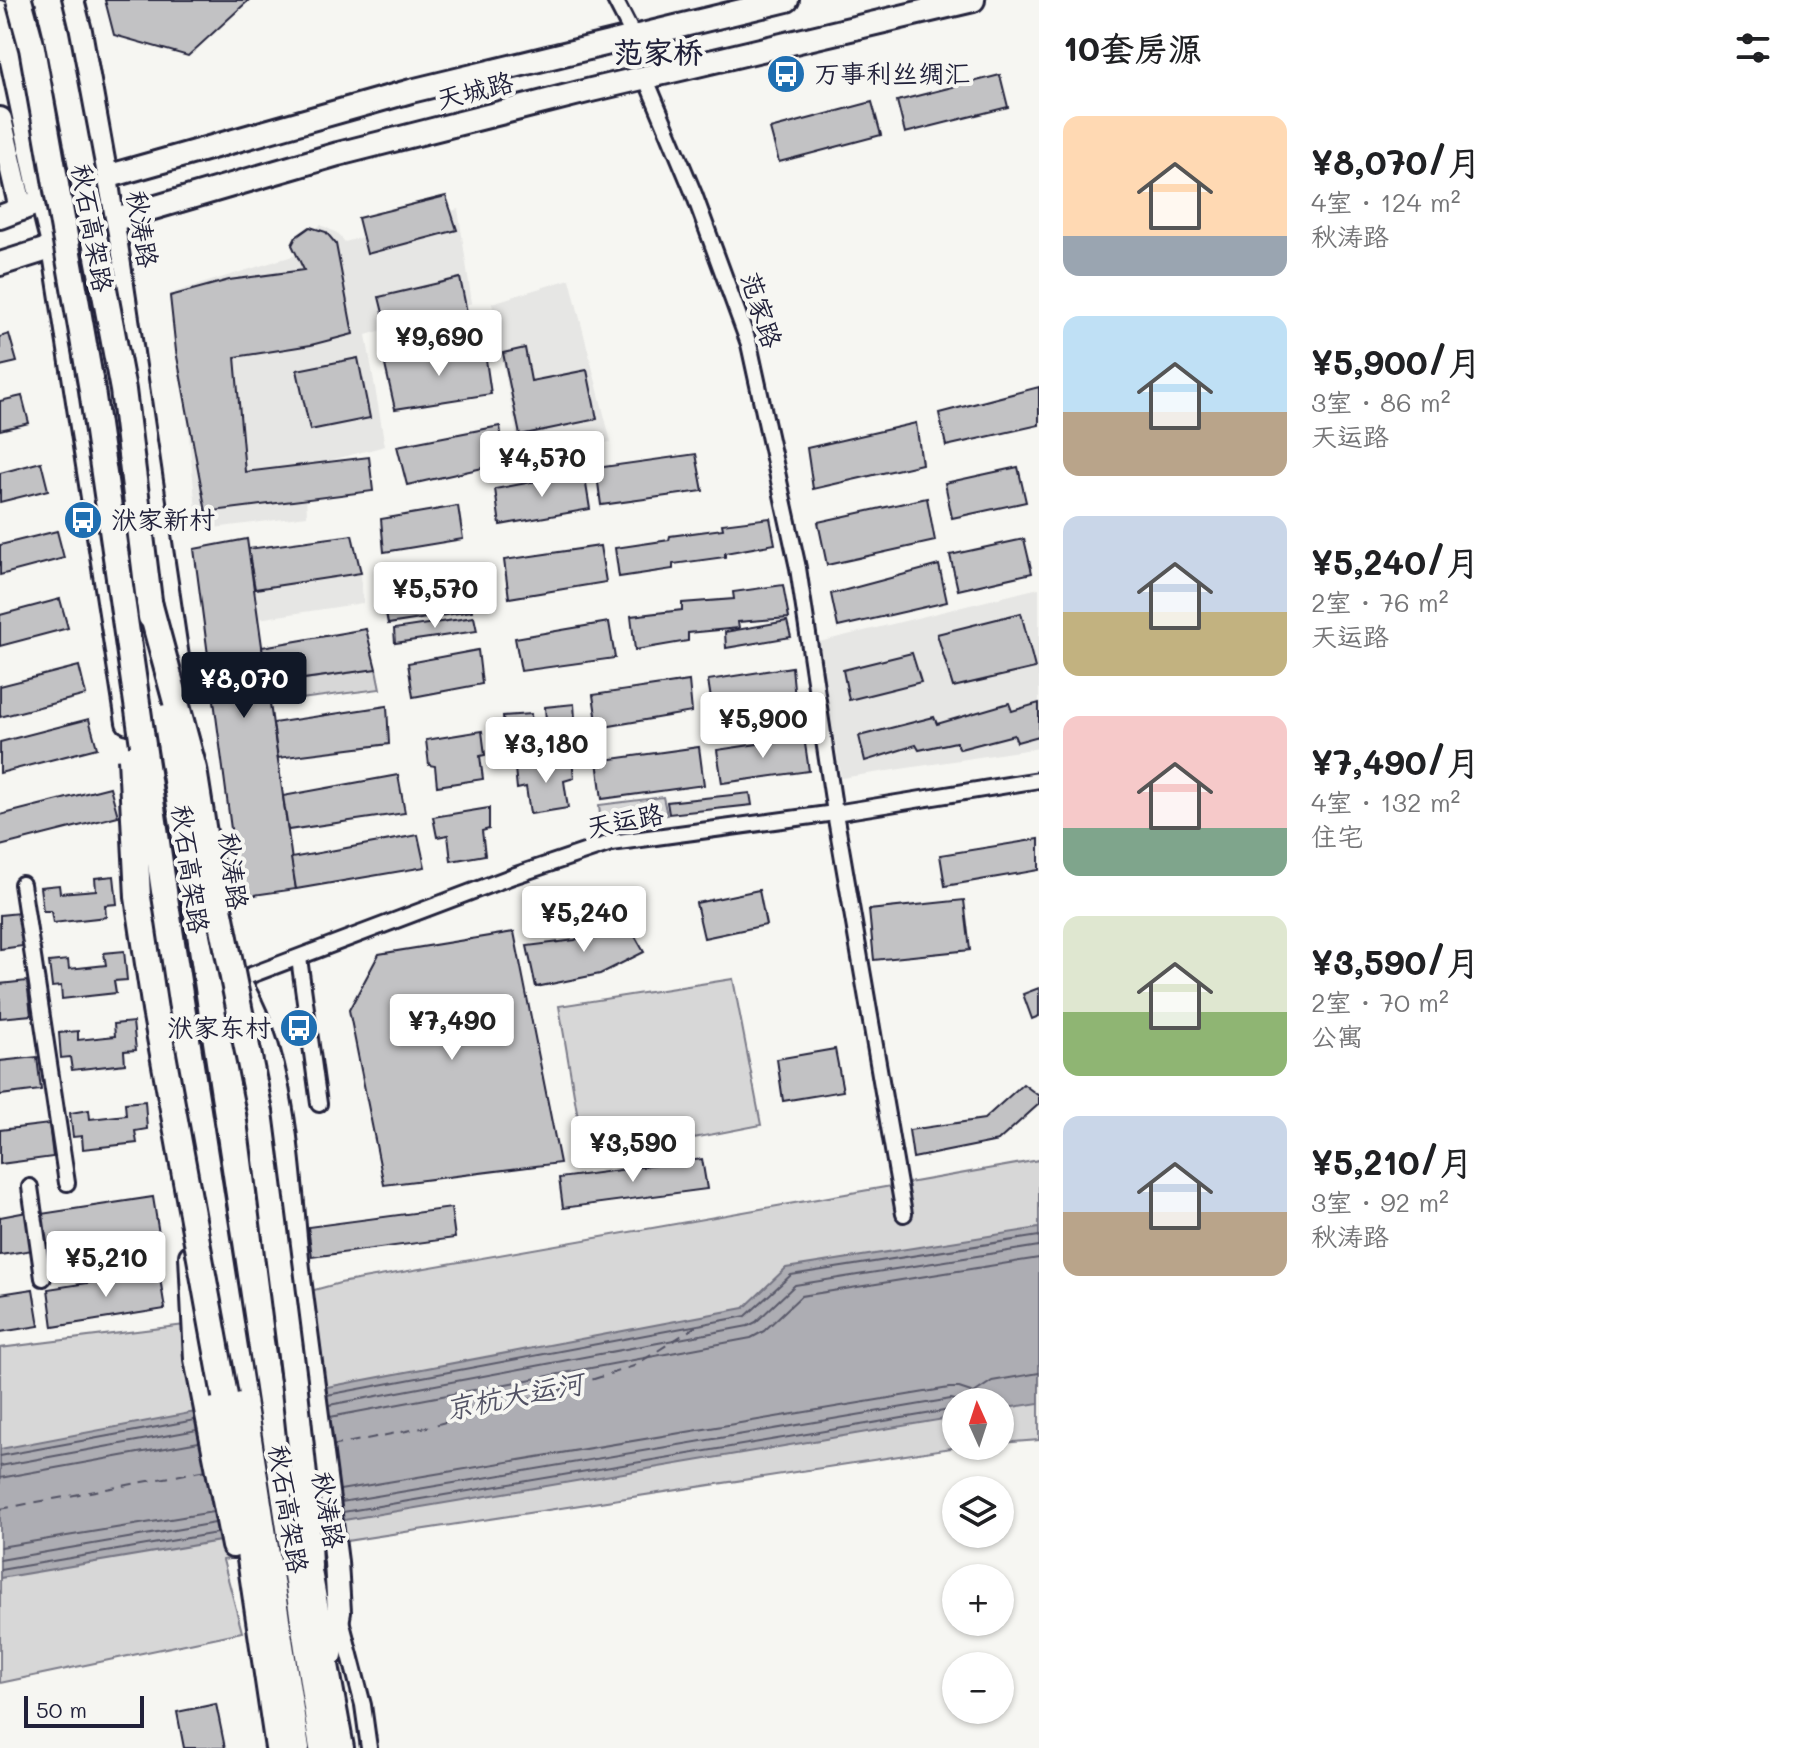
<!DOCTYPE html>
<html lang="zh">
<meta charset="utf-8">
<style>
:root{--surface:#fff;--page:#f6f6f6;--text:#202124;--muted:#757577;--accent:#111827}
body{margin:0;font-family:Mali,"LXGW WenKai TC",sans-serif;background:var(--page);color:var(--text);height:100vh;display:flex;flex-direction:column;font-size:30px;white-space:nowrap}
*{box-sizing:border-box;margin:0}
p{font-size:26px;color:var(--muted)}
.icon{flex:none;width:44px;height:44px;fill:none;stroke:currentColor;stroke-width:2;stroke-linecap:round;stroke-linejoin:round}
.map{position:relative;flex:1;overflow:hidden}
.sheet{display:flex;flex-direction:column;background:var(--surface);width:760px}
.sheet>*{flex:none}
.needle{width:52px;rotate:357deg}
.fabs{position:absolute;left:942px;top:1388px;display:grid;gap:16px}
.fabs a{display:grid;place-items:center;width:72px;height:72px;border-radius:50%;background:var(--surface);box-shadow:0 2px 6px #0004;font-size:40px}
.scale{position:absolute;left:24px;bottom:20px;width:120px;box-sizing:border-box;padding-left:8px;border:4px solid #22223b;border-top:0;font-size:22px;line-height:28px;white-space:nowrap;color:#22223b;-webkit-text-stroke:6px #f6f6f2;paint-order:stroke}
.price{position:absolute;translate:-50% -68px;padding:0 18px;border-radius:8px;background:#fff;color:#222;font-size:26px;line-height:52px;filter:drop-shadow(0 2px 4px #0008)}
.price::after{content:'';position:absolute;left:50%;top:48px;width:24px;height:18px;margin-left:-12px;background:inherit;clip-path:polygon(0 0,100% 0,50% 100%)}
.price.on{background:var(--accent);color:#fff}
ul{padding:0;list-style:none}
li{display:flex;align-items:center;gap:24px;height:200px;padding:0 24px}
li span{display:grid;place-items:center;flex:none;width:224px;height:160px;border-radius:16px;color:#555}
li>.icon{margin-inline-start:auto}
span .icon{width:96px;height:96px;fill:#fffc;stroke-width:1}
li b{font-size:34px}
h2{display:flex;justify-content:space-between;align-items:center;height:96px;padding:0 24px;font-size:34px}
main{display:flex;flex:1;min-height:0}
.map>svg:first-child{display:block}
.built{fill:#e6e6e4}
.green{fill:#d7d7d7;stroke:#7c7c89;stroke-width:2}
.water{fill:#adadb3;stroke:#757583;stroke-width:2}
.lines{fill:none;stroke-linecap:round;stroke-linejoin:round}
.shore{stroke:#5a5a6b;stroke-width:2}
.ferry{stroke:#535365;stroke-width:2;stroke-dasharray:10 8;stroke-linecap:butt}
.building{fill:#c2c2c4;stroke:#22223b;stroke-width:2}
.street-casing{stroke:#22223b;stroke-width:20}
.primary-casing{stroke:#22223b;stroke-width:28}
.highway-casing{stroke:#22223b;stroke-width:30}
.street{stroke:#f6f6f2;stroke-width:14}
.primary{stroke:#f6f6f2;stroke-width:22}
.highway{stroke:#f6f6f2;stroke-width:24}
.highway-bridge-casing{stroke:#22223b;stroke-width:30;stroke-linecap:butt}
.highway-bridge{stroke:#f6f6f2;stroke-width:24}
.labels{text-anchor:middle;stroke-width:8;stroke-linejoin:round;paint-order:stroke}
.poi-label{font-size:26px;fill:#22223b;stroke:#f6f6f2;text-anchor:start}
.street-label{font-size:26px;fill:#22223b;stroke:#f6f6f2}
.water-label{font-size:28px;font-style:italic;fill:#535365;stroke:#f6f6f2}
.quarter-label{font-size:30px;font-weight:bold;fill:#22223b;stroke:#f6f6f2}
</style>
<main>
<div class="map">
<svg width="1039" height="1748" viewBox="0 0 1039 1748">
<rect width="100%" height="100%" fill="#f6f6f2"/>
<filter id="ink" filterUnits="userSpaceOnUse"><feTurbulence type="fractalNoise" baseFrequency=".0125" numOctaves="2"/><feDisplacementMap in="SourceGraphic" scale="16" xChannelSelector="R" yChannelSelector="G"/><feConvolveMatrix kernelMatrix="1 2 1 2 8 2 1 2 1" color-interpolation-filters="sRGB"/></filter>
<g filter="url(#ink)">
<g class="built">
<polygon points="458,209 472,303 366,335 385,446 305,467 307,516 198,530 175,292 296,255 302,236 321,225 337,233 345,242"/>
<polygon points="570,279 611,442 520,454 492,303"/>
<polygon points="361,573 363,603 258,619 255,589"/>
<polygon points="1039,588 1039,748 841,778 819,642"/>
</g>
<g class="green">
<polygon points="376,669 380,689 293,700 290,681"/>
<polygon points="663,797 667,815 601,825 599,805"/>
<polygon points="733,979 761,1125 585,1159 559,1006"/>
<polygon points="1039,1160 1039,1440 1000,1443 1000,1402 956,1402 956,1446 964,1446 223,1560 242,1632 0,1683 0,1348 185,1325 340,1283"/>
</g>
<polygon class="water" points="1039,1228 1039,1403 1000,1409 1000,1402 956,1402 956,1417 0,1578 0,1449 744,1308 786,1268"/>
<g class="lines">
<g class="shore">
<polyline points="327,1395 746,1316 791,1275 1039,1236"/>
<polyline points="329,1405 748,1326 756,1322 795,1285 1039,1246"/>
<polyline points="330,1417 751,1338 764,1331 801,1296 1039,1258"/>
<polyline points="0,1456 195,1420"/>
<polyline points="0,1466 197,1430"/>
<polyline points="0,1478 199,1442"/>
<polyline points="340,1490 949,1388 959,1388 974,1393 992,1381 1039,1373"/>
<polyline points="341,1502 951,1399 964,1402"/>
<polyline points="343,1512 956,1409"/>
<polyline points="0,1547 213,1512"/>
<polyline points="0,1560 215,1523"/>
<polyline points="0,1570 217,1533"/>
</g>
<g class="ferry">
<polyline points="331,1446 427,1427 542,1396 634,1366 698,1325"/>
<polyline points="0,1509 207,1470"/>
</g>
</g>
<g class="building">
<polygon points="105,0 249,0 188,56 114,35"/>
<polygon points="1000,75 1008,107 905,133 897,101"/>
<polygon points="872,102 881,135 779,162 770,129"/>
<polygon points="446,196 457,230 367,254 358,218"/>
<polygon points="310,227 326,232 336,244 353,334 311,345 235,357 245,472 369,457 373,491 206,512 176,351 170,296 229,280 304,270 292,245 296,237"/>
<polygon points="460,278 467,312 388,333 379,297"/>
<polygon points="9,334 17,362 0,366 0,337"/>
<polygon points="484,346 491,394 395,409 385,365"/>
<polygon points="525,348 531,381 587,370 597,419 520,435 503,353"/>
<polygon points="358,358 370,418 310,430 297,370"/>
<polygon points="1039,387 1039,425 946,446 939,413"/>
<polygon points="22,396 29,423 0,430 0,401"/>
<polygon points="916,423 922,464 813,489 807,448"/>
<polygon points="500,426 505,463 407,485 397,446"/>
<polygon points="696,454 703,491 601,505 596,468"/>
<polygon points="41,462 48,490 0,502 0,473"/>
<polygon points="1018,467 1026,502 952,518 945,483"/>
<polygon points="584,472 590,509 500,525 495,489"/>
<polygon points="927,498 935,541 827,565 818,522"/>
<polygon points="458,506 463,539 384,552 381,519"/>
<polygon points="770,518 775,544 725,553 725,557 673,564 673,569 619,577 615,548 669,540 670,536 723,529 722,524"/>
<polygon points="57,531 64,558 0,575 0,545"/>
<polygon points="352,535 361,573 255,589 248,549"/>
<polygon points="247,539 296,889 240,897 194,549"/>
<polygon points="1024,539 1032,573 958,590 950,555"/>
<polygon points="600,546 606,582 509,598 504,560"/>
<polygon points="939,565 947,602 838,627 831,594"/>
<polygon points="466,573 472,611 388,624 381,586"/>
<polygon points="783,585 789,618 738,622 739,628 688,633 688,641 635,650 631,616 682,610 682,603 734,599 733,592"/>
<polygon points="60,599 68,628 0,646 0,615"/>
<polygon points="1021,613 1035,668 953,687 937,634"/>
<polygon points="474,617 477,631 395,643 394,629"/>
<polygon points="787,621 791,637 726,648 725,632"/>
<polygon points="609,622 615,658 521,671 515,638"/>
<polygon points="366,629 376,669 267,684 262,647"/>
<polygon points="478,650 482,684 413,697 408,663"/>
<polygon points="912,653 921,682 849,700 843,670"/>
<polygon points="79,666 86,695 0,717 0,686"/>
<polygon points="792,667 795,699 713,712 708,680"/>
<polygon points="689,681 692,712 598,728 593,695"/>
<polygon points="1009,703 1012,711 1039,703 1039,736 1017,742 1014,735 960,749 956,742 919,750 916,745 865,761 859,736 934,717 937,724"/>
<polygon points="574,704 576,733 547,735 545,707"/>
<polygon points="387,706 389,744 278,758 273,723"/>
<polygon points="531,714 532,737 505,739 503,716"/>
<polygon points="89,719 97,748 0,773 0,742"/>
<polygon points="482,731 485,755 480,756 483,779 437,786 435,766 429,765 426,740"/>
<polygon points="804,737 809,771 722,783 717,750"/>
<polygon points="699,747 704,785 602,799 597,761"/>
<polygon points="572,758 574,778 564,781 568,808 530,814 526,787 517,789 515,768"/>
<polygon points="398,775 405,813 288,830 283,796"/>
<polygon points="110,787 118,816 0,846 0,815"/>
<polygon points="750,793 752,805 669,814 667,802"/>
<polygon points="489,808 489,829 482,831 485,855 451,861 448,835 437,837 433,817"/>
<polygon points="418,835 425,867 296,889 291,858"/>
<polygon points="1039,839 1039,870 945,886 940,855"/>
<polygon points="114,876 117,904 105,905 106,917 53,923 51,911 43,911 40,887 59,885 60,893 96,890 95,878"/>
<polygon points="759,890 766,925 704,938 696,903"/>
<polygon points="964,900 970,950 874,960 869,910"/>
<polygon points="19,913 23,946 0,949 0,915"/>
<polygon points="623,915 644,952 600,974 536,987 527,946 575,940"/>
<polygon points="514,932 560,1163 384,1185 349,1010 379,954"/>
<polygon points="124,951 127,980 114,981 116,993 62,999 61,986 52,987 49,962 68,960 69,969 106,965 104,953"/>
<polygon points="27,981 31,1015 0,1018 0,984"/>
<polygon points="1039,988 1039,1016 1032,1019 1023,994"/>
<polygon points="133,1022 136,1050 124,1051 125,1064 72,1070 70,1057 61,1058 59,1033 78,1031 78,1040 115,1036 114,1024"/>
<polygon points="835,1049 843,1091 783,1101 777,1059"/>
<polygon points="37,1057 41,1090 0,1095 0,1061"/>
<polygon points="1023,1084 1039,1096 1039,1104 998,1141 913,1158 909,1130 984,1119"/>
<polygon points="145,1101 147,1129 135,1131 137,1143 83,1149 82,1136 73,1137 70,1113 89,1110 90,1119 126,1115 125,1103"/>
<polygon points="49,1124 53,1157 0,1164 0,1130"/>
<polygon points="702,1159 707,1189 563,1208 559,1178"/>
<polygon points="153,1197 159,1234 47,1251 41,1214"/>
<polygon points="451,1208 455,1238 312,1257 308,1227"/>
<polygon points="27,1212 33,1250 0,1255 0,1217"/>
<polygon points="159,1272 165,1309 53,1327 48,1289"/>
<polygon points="33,1289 39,1326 0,1332 0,1294"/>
<polygon points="216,1704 225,1748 184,1748 177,1712"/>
</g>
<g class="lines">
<defs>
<g id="street">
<polyline points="615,0 634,37"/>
<polyline points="645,77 694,194 749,344 798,568 835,813 904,1214"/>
<polyline points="22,884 67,1183"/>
<polyline points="299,958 319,1104"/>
<polyline points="238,980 513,876 611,843 835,813 1039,780"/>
<polyline points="30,1187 43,1278"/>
<polyline points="341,1620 363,1705 369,1748"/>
</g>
<g id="primary">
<polyline points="72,0 80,31 106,177 182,691"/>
<path d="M0,12C21,89 32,169 54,247L128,722"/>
<polyline points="0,119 21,209"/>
<polyline points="0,217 106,177 411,91 787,0"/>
<polyline points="0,264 54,247 112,220 338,154 591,90 973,0"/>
<polyline points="209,908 246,1122 270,1325"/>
<polyline points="156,910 165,988 185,1101"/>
<path d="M232,972C288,1050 288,1183 299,1278C311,1372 324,1467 336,1562L339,1612L331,1655"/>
<polyline points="191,1256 196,1359 233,1546"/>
<polyline points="222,1377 277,1748"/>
<polyline points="306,1549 342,1748"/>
</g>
<g id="highway">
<polyline points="193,888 322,1748"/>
<polyline points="164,891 297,1748"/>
</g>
</defs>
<use href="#street" class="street-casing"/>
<use href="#primary" class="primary-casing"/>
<use href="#highway" class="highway-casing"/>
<use href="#street" class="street"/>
<use href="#primary" class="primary"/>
<use href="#highway" class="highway"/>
<defs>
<g id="highway-bridge">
<polyline points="19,0 32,48 92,390 164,891"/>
<polyline points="48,0 56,33 123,390 151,617"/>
<polyline points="149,602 194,769 204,833 260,1112 294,1380 306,1495 309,1566"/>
<polyline points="166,717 193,888"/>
<polyline points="131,758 138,897 155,1010 225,1396"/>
</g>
</defs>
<use href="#highway-bridge" class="highway-bridge-casing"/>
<use href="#highway-bridge" class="highway-bridge"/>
</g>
</g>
<defs>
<symbol id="bus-disc" viewBox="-11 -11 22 22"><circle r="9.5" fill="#1f6fb2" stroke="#f6f6f2"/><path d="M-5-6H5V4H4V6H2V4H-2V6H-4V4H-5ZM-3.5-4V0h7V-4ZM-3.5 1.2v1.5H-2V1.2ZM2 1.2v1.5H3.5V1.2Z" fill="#fff"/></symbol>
</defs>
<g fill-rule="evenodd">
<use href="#bus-disc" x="764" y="52" width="44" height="44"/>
<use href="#bus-disc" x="61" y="498" width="44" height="44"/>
<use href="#bus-disc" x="277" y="1006" width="44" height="44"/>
</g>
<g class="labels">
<g class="poi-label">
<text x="814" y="83">万事利丝绸汇</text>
<text x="111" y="529">洑家新村</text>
<text x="271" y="1037" text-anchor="end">洑家东村</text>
</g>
<g class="street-label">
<text transform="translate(475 91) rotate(-14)" y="9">天城路</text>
<text transform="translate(92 228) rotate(80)" y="9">秋石高架路</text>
<text transform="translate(142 229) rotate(81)" y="9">秋涛路</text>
<text transform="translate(761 310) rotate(72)" y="9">范家路</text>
<text transform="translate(625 821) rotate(-11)" y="9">天运路</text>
<text transform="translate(190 869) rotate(82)" y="9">秋石高架路</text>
<text transform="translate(233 871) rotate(83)" y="9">秋涛路</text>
<text transform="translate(288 1509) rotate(81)" y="9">秋石高架路</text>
<text transform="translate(328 1510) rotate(80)" y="9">秋涛路</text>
</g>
<g class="water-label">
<text transform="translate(514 1396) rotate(-11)" y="10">京杭大运河</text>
</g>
<g class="quarter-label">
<text x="658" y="63">范家桥</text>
</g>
</g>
</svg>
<div class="fabs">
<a><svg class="needle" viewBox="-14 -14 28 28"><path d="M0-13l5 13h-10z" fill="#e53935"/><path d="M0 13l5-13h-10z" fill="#757577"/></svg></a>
<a><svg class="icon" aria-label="layers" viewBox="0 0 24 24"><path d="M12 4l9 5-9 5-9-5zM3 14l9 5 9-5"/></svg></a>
<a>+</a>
<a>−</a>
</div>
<div class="scale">50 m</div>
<b class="price" style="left:439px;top:378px">¥9,690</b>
<b class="price" style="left:542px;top:499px">¥4,570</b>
<b class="price" style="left:435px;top:630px">¥5,570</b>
<b class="price on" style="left:244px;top:720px">¥8,070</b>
<b class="price" style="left:763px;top:760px">¥5,900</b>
<b class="price" style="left:546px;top:785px">¥3,180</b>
<b class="price" style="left:584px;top:954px">¥5,240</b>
<b class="price" style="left:452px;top:1062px">¥7,490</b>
<b class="price" style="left:633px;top:1184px">¥3,590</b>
<b class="price" style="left:106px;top:1299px">¥5,210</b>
</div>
<section class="sheet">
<h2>10套房源<svg class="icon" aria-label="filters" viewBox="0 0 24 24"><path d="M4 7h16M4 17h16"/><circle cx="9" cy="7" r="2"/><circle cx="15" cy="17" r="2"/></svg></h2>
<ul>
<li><span style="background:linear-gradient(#ffd9b3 75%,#9aa5b1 0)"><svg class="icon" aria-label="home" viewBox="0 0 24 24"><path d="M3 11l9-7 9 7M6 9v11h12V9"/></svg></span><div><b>¥8,070/月</b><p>4室 · 124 m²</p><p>秋涛路</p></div></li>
<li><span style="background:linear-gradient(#bfe0f5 60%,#b9a48a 0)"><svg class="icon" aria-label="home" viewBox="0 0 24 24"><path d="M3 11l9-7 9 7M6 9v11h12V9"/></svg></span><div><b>¥5,900/月</b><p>3室 · 86 m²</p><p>天运路</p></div></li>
<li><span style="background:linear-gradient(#c9d6e8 60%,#c2b280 0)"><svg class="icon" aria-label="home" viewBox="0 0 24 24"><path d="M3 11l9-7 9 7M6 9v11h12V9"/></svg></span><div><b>¥5,240/月</b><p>2室 · 76 m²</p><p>天运路</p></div></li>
<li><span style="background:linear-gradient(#f6c9c9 70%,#7fa58c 0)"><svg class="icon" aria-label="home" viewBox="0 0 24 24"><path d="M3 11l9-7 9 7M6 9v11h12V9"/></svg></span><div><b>¥7,490/月</b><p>4室 · 132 m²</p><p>住宅</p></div></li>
<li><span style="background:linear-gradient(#dfe7d0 60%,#8fb573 0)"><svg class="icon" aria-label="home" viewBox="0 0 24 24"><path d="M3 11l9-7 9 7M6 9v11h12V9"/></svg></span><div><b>¥3,590/月</b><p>2室 · 70 m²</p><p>公寓</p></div></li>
<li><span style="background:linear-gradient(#c9d6e8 60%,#b9a48a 0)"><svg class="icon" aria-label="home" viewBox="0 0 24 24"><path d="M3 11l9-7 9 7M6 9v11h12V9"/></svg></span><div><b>¥5,210/月</b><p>3室 · 92 m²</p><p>秋涛路</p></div></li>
</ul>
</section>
</main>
